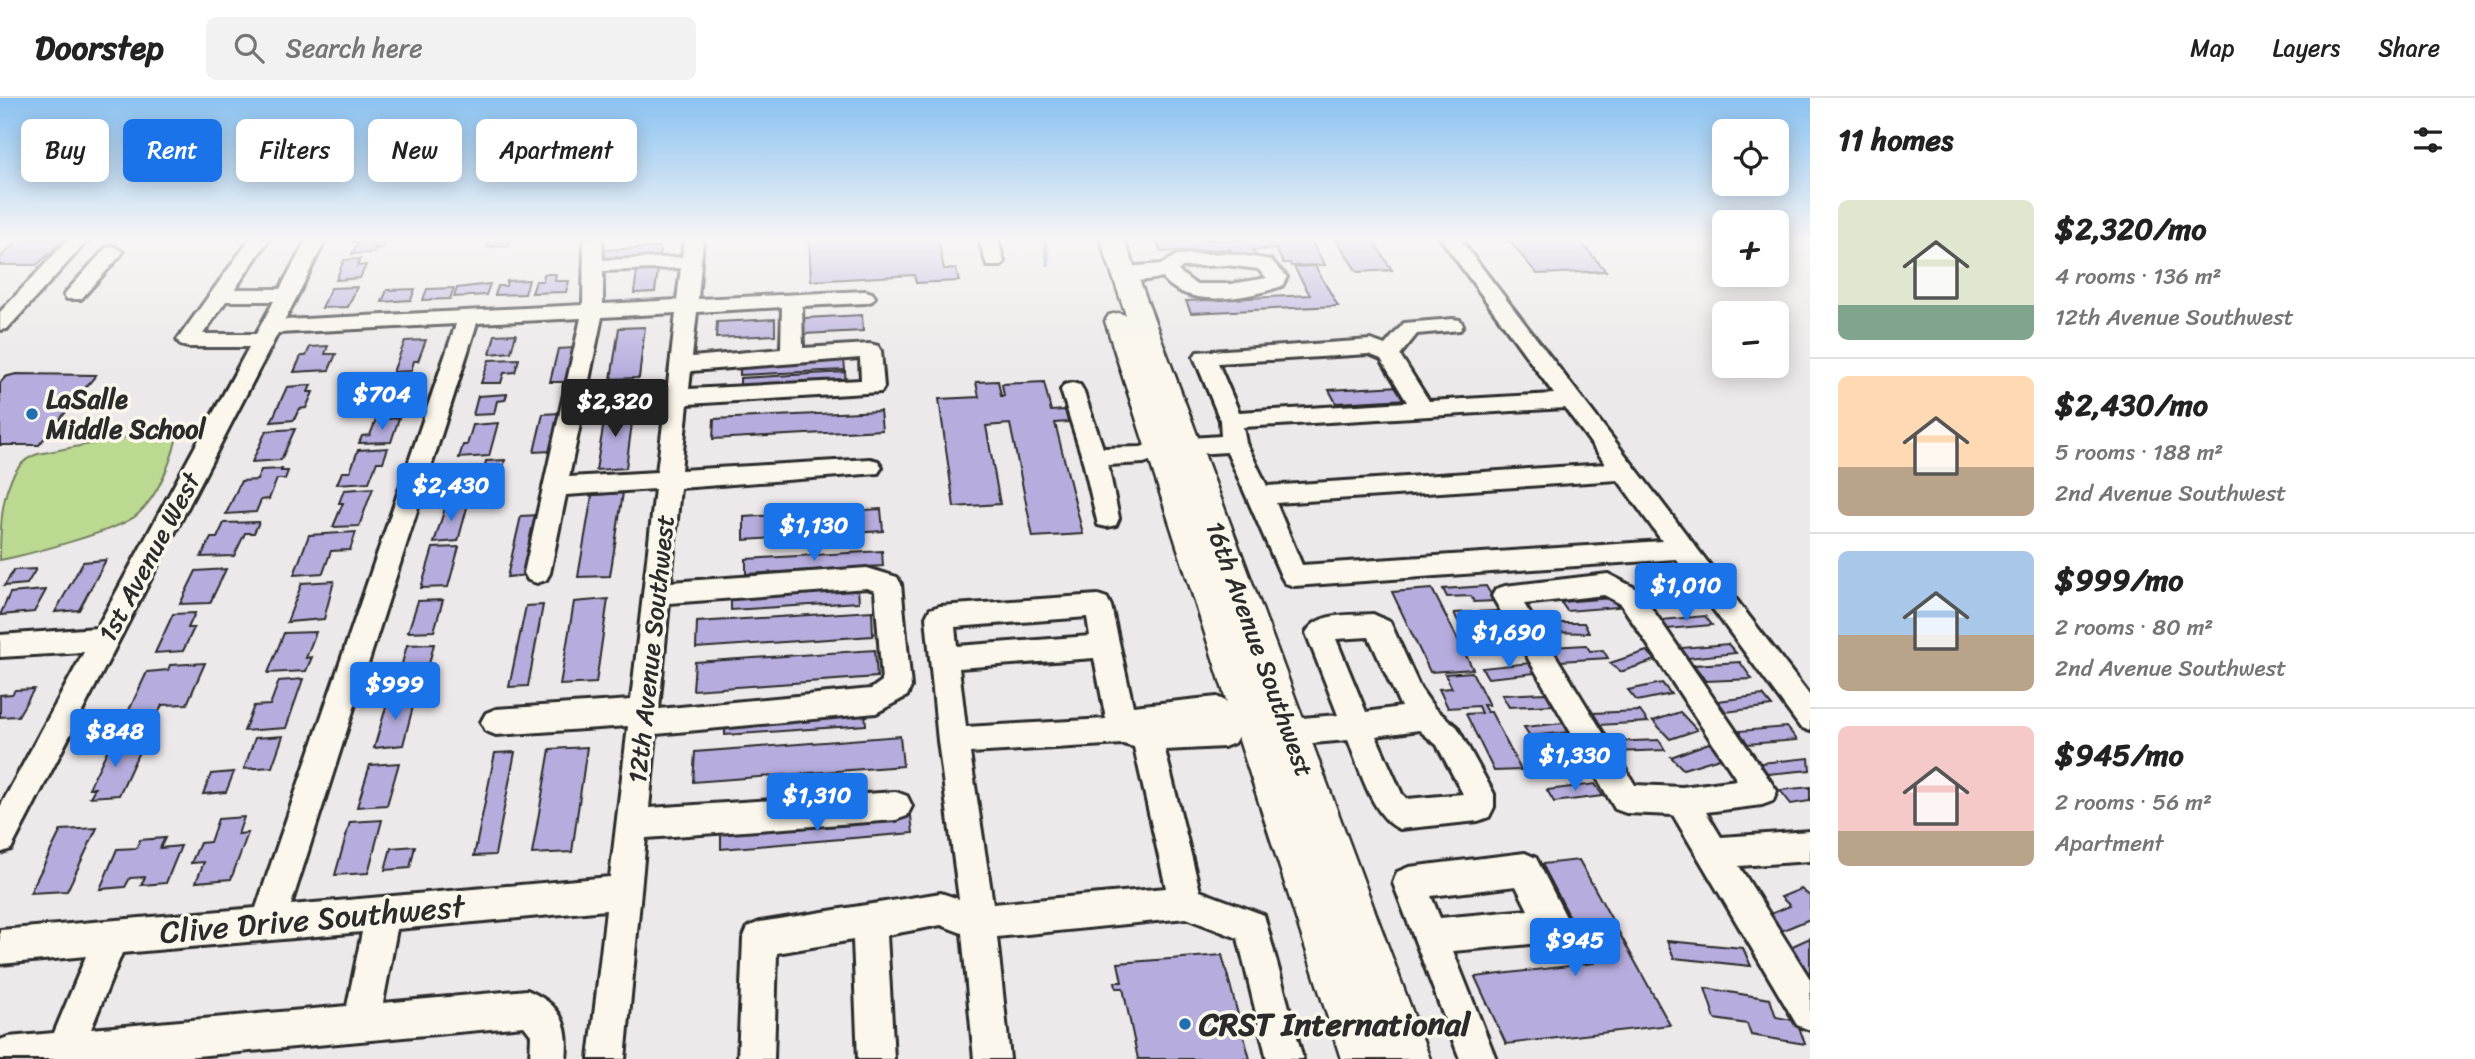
<!DOCTYPE html>
<meta charset="utf-8">
<style>
:root{--surface:#fff;--page:#f2f2f2;--text:#222;--muted:#767676;--line:#e0e0e0;--accent:#1a73e8}
body{margin:0;font-family:Sriracha,sans-serif;background:var(--page);color:var(--text);height:100vh;display:flex;flex-direction:column;font-size:26px;white-space:nowrap}
*{box-sizing:border-box;margin:0}
p{font-size:23px;color:var(--muted)}
.icon{flex:none;width:38px;height:38px;fill:none;stroke:currentColor;stroke-width:2;stroke-linecap:round;stroke-linejoin:round}
.map{position:relative;flex:1;overflow:hidden}
.sheet{display:flex;flex-direction:column;background:var(--surface);width:665px}
.sheet>*{flex:none}
.top-card{position:absolute;left:21px;top:21px;width:665px;height:63px;display:flex;gap:14px}
.tools{position:absolute;left:1712px;top:21px;display:grid;gap:14px}
.tools a{display:grid;place-items:center;width:77px;height:77px;border-radius:10px;background:var(--surface);box-shadow:0 4px 18px #0003;font-size:35px}
.price{position:absolute;translate:-50% -60px;padding:0 16px;border-radius:7px;background:var(--accent);color:#fff;font-size:23px;line-height:46px;filter:drop-shadow(0 2px 4px #0008)}
.price::after{content:'';position:absolute;left:50%;top:42px;width:21px;height:16px;margin-left:-10px;background:inherit;clip-path:polygon(0 0,100% 0,50% 100%)}
.price.selected{background:#222;color:#fff}
ul{padding:0;list-style:none}
li{display:flex;align-items:center;gap:21px;height:175px;padding:0 28px}
li+li{border-top:2px solid var(--line)}
li span{display:grid;place-items:center;flex:none;width:196px;height:140px;border-radius:10px;color:#555}
li>.icon{margin-inline-start:auto}
span .icon{width:84px;height:84px;fill:#fffc;stroke-width:1}
li b{font-size:30px}
h2{display:flex;justify-content:space-between;align-items:center;height:84px;padding:0 28px;font-size:30px}
.tag{padding:0 24px;border-radius:10px;background:var(--surface);box-shadow:0 4px 18px #0003;font-size:24px;line-height:63px}
.tag.selected{background:var(--accent);color:#fff}
header{display:flex;align-items:center;gap:42px;box-sizing:border-box;height:98px;padding:0 35px;background:var(--surface);border-bottom:2px solid var(--line)}
header strong{font-size:33px}
nav{display:flex;gap:38px;margin-inline-start:auto;font-size:24px}
.search{width:490px;height:63px;background:var(--page);display:flex;align-items:center;gap:18px;box-sizing:border-box;padding:0 24px;border-radius:10px;color:var(--muted);font-size:26px}
main{display:flex;flex:1;min-height:0}
.map>svg:first-child{display:block}
.green{fill:#bbd991;stroke:#73825e;stroke-width:2}
.lines{fill:none;stroke-linecap:round;stroke-linejoin:round}
.stream{stroke:#6f92aa;stroke-width:4.5}
.building{fill:#b6adde;stroke:#2b2b2b;stroke-width:2}
.minor-casing{stroke:#2b2b2b;stroke-width:6}
.major-casing{stroke:#2b2b2b;stroke-width:5}
.minor{fill:#fbf7ec;fill-rule:evenodd}
.major{fill:#fbf7ec;fill-rule:evenodd}
.poi-dot{fill:#1f6fb2;stroke:#fbf7ec;stroke-width:2.5}
.labels{text-anchor:middle;stroke-width:7;stroke-linejoin:round;paint-order:stroke}
.poi-label{font-size:26px;font-weight:bold;fill:#2b2b2b;stroke:#fbf7ec;text-anchor:start}
.street-label{font-size:26px;fill:#2b2b2b;stroke:#fbf7ec}
.near-street-label{font-size:32px;fill:#2b2b2b;stroke:#fbf7ec}
.near-poi-label{font-size:32px;font-weight:bold;fill:#2b2b2b;stroke:#fbf7ec;text-anchor:start}
</style>
<header>
<strong>Doorstep</strong>
<div class="search"><svg class="icon" aria-label="search" viewBox="0 0 24 24"><circle cx="10" cy="10" r="6"/><path d="M15 15l6 6"/></svg>Search here</div>
<nav><a>Map</a><a>Layers</a><a>Share</a></nav>
</header>
<main>
<div class="map">
<svg width="1810" height="961" viewBox="0 0 1810 961">
<rect width="100%" height="100%" fill="#ede8e9"/>
<filter id="ink" filterUnits="userSpaceOnUse"><feTurbulence type="fractalNoise" baseFrequency=".0143" numOctaves="2"/><feDisplacementMap in="SourceGraphic" scale="14" xChannelSelector="R" yChannelSelector="G"/><feConvolveMatrix kernelMatrix="1 2 1 2 8 2 1 2 1" color-interpolation-filters="sRGB"/></filter>
<g filter="url(#ink)">
<path class="green" d="M179,329C174,357 160,396 138,416C122,432 26,457 0,462C0,429 0,367 38,356Z"/>
<g class="lines">
<polyline class="stream" points="1045,141 1048,166"/>
</g>
<g class="building">
<polygon points="0,141 65,141 37,167 0,167 0,160 18,142"/>
<polygon points="354,141 380,141 378,145 385,144 382,151 374,151 373,155 352,156 358,144 353,144"/>
<polygon points="490,141 510,141 508,148 487,149"/>
<polygon points="809,141 938,141 944,171 956,171 959,183 916,185 914,177 811,183"/>
<polygon points="1310,141 1325,167 1291,168 1290,165 1283,165 1276,151 1253,152 1256,158 1234,159 1230,151 1161,154 1156,142"/>
<polygon points="1336,141 1372,141 1392,172 1357,174"/>
<polygon points="1508,141 1578,141 1606,173 1537,176"/>
<polygon points="660,149 659,161 602,163 604,152"/>
<polygon points="360,161 357,168 366,167 360,180 336,182 344,162"/>
<polygon points="1315,168 1338,208 1191,215 1186,203 1310,197 1294,169"/>
<polygon points="658,172 655,194 634,195 637,173"/>
<polygon points="544,176 556,176 555,183 569,183 566,194 532,195 536,183 543,183"/>
<polygon points="529,182 525,196 495,197 498,188 506,188 507,183"/>
<polygon points="490,186 486,197 454,199 457,190"/>
<polygon points="357,189 348,209 322,210 331,190"/>
<polygon points="454,190 450,201 423,202 427,191"/>
<polygon points="415,191 411,202 382,204 387,192"/>
<polygon points="862,217 863,233 804,236 804,220"/>
<polygon points="775,221 775,237 716,240 717,224"/>
<polygon points="645,229 639,280 611,281 619,230"/>
<polygon points="516,236 511,254 490,256 495,237"/>
<polygon points="426,242 418,263 414,263 411,273 393,274 405,243"/>
<polygon points="328,248 325,256 336,256 329,272 294,274 301,258 306,258 310,249"/>
<polygon points="573,250 566,284 550,284 558,251"/>
<polygon points="519,261 515,274 504,275 501,285 481,285 489,262"/>
<polygon points="844,261 845,272 740,277 740,267"/>
<polygon points="845,274 846,285 740,290 740,280"/>
<polygon points="16,276 96,277 39,347 0,347 0,285 5,279"/>
<polygon points="413,280 403,307 379,309 383,299 373,300 377,291 388,291 391,281"/>
<polygon points="998,283 1001,298 1004,298 1002,286 1044,284 1051,313 1065,312 1068,324 1055,325 1083,436 1033,439 1010,326 986,328 1000,406 954,409 939,301 979,299 976,284"/>
<polygon points="311,287 308,294 313,294 306,310 299,311 294,322 271,324 287,289"/>
<polygon points="1400,288 1408,301 1336,305 1329,292"/>
<polygon points="507,296 505,302 497,303 494,316 473,317 478,298"/>
<polygon points="634,310 626,370 596,372 606,312"/>
<polygon points="880,313 882,332 713,341 714,321"/>
<polygon points="559,315 551,353 534,354 543,316"/>
<polygon points="399,320 391,344 359,345 362,338 370,337 376,322"/>
<polygon points="498,325 489,358 459,360 463,347 467,347 473,327"/>
<polygon points="295,331 281,362 252,364 266,333"/>
<polygon points="388,350 383,364 377,364 369,384 337,386 342,374 350,374 358,352"/>
<polygon points="505,362 502,375 483,376 486,363"/>
<polygon points="282,371 281,373 288,373 285,381 277,381 269,401 261,402 256,414 226,416 241,383 257,382 261,372"/>
<polygon points="478,375 472,398 448,399 454,376"/>
<polygon points="373,390 359,428 333,429 343,405 339,405 344,392"/>
<polygon points="623,395 610,478 578,479 592,397"/>
<polygon points="468,406 458,443 434,445 446,407"/>
<polygon points="881,411 883,433 744,442 744,419"/>
<polygon points="539,417 527,477 507,479 521,418"/>
<polygon points="259,424 254,435 245,435 234,458 201,459 211,440 217,440 224,425"/>
<polygon points="356,434 350,452 331,453 323,475 294,477 309,437"/>
<polygon points="459,449 448,489 421,490 433,450"/>
<polygon points="882,453 883,468 746,476 746,461"/>
<polygon points="106,462 79,512 55,514 83,464"/>
<polygon points="36,471 27,486 4,488 14,472"/>
<polygon points="226,471 210,505 180,506 196,473"/>
<polygon points="334,483 324,521 287,524 302,485"/>
<polygon points="1486,488 1495,503 1474,504 1471,498 1447,499 1443,491"/>
<polygon points="858,490 859,504 731,512 731,498"/>
<polygon points="1432,491 1473,571 1430,574 1392,494"/>
<polygon points="46,492 34,514 0,517 10,495"/>
<polygon points="1687,493 1693,502 1649,504 1643,495"/>
<polygon points="1612,500 1618,509 1567,513 1561,504"/>
<polygon points="608,501 596,585 560,587 574,504"/>
<polygon points="443,502 434,533 408,534 418,503"/>
<polygon points="543,507 528,588 509,589 526,508"/>
<polygon points="872,513 873,538 696,550 697,524"/>
<polygon points="1497,513 1502,520 1458,523 1454,515"/>
<polygon points="195,515 188,530 194,530 183,553 155,555 173,516"/>
<polygon points="1705,518 1712,527 1667,531 1661,522"/>
<polygon points="1540,525 1584,525 1589,535 1545,534"/>
<polygon points="316,534 306,560 312,559 306,573 268,575 284,535"/>
<polygon points="1512,536 1517,545 1473,550 1467,540"/>
<polygon points="434,546 424,586 391,588 394,577 399,577 407,547"/>
<polygon points="1728,546 1736,555 1688,560 1681,550"/>
<polygon points="1586,547 1590,553 1603,552 1608,560 1560,563 1552,549"/>
<polygon points="875,552 877,579 693,592 695,564"/>
<polygon points="1647,553 1656,562 1620,574 1610,565"/>
<polygon points="1740,564 1752,581 1706,583 1694,567"/>
<polygon points="205,565 187,606 162,607 155,623 123,625 147,574 168,572 170,567"/>
<polygon points="1530,565 1536,575 1488,580 1482,570"/>
<polygon points="1472,574 1489,607 1483,607 1487,614 1491,614 1521,672 1494,673 1466,616 1481,615 1478,608 1448,610 1439,591 1452,590 1445,576"/>
<polygon points="303,581 286,630 244,633 254,608 270,607 279,583"/>
<polygon points="1662,585 1671,596 1637,603 1628,592"/>
<polygon points="34,591 18,618 0,619 0,597 12,596 15,592"/>
<polygon points="1546,595 1553,607 1509,609 1502,597"/>
<polygon points="416,597 403,647 374,650 389,599"/>
<polygon points="1763,597 1772,608 1726,614 1718,603"/>
<polygon points="865,611 866,627 725,637 725,621"/>
<polygon points="1640,613 1648,624 1599,627 1593,615"/>
<polygon points="1680,614 1697,632 1670,641 1653,623"/>
<polygon points="1564,625 1570,634 1530,638 1524,629"/>
<polygon points="1787,629 1797,642 1748,646 1739,633"/>
<polygon points="283,638 272,669 244,671 255,640"/>
<polygon points="900,638 903,668 693,684 695,654"/>
<polygon points="1659,642 1665,652 1615,654 1609,644"/>
<polygon points="144,643 119,697 90,699 95,690 89,690 111,645"/>
<polygon points="1709,645 1723,659 1683,671 1671,659"/>
<polygon points="587,649 572,754 532,756 550,651"/>
<polygon points="515,654 495,757 474,758 495,655"/>
<polygon points="1582,657 1589,669 1543,674 1537,662"/>
<polygon points="1809,660 1810,672 1768,676 1760,665"/>
<polygon points="399,665 387,707 357,709 370,667"/>
<polygon points="234,674 226,694 203,696 211,676"/>
<polygon points="1595,686 1603,698 1554,704 1547,692"/>
<polygon points="1810,689 1810,703 1791,706 1780,692"/>
<polygon points="911,718 913,735 721,751 721,734"/>
<polygon points="244,719 238,736 248,735 231,781 196,784 204,764 191,765 200,745 210,744 218,721"/>
<polygon points="382,722 368,775 335,777 350,724"/>
<polygon points="97,730 67,793 30,795 61,732"/>
<polygon points="165,740 160,750 181,748 166,785 141,787 145,779 130,780 125,789 100,791 117,751 137,750 140,742"/>
<polygon points="415,748 410,770 385,772 391,750"/>
<polygon points="1579,762 1670,927 1506,946 1475,879 1594,865 1542,766"/>
<polygon points="1801,791 1810,798 1810,821 1781,833 1768,817 1790,808 1781,799"/>
<polygon points="1810,840 1810,879 1809,879 1788,850"/>
<polygon points="1667,843 1743,850 1751,868 1674,860"/>
<polygon points="1222,857 1250,961 1138,961 1123,890 1116,890 1115,884 1122,884 1118,865"/>
<polygon points="1705,890 1770,901 1776,919 1797,923 1805,946 1751,937 1747,926 1715,921"/>
</g>
<g class="lines">
<defs>
<g id="minor">
<polygon points="69,141 89,141 7,231 0,232 0,214"/>
<path d="M250,141H269L235,191H280L307,141H326L285,222L583,207L584,141H602L603,162L682,159L684,141H703L698,201L865,193L872,195L875,199L872,203L865,205L802,208L803,250L870,246L878,248L881,253L884,289L881,294L688,306L681,372L870,361L878,363L882,369L878,375L680,390L671,484L867,470L897,479L901,486L911,589L907,598L876,615L656,636L649,710L896,694L907,698L912,708L907,718L896,722L646,740L625,961H589L606,812L397,831L383,905L527,892C560,906 570,925 566,961H530L531,937L524,928L164,961H0V942L8,939L54,935L86,858L0,866V832L256,810L456,226L278,235L11,751L0,755V709L84,554L0,559V537L97,530L249,249H188L181,247L177,242ZM681,170L677,202L603,206V173ZM226,203H274L256,236H203ZM782,209L781,251L692,259L697,214ZM676,215L668,286L587,292L602,219ZM581,220L524,475L528,482L537,485L546,482L550,475L566,397L655,391L631,602L496,611L486,615L481,624L486,633L496,637L628,628L610,779L291,807L477,225ZM860,260L861,282L689,291L691,273ZM666,301L657,374L569,379L584,307ZM867,490L875,493L882,583L871,591L659,611L669,505ZM362,834L347,908L91,931L122,855Z"/>
<polygon points="979,141 998,141 1004,164 1001,168 987,168"/>
<path d="M1441,141H1460L1810,598V633L1800,629L1676,461L1294,488L1285,485L1281,478L1227,354L1163,358L1144,365L1108,367L1119,420L1116,427L1107,429L1098,427L1082,359L1061,292L1064,287L1072,285L1080,287L1083,292L1103,350L1141,349L1160,342L1221,338L1220,322L1194,259L1197,254L1371,242L1385,247L1404,225L1453,221L1460,222L1463,227L1460,232L1417,236L1400,257L1429,303L1554,296ZM1369,256L1381,261L1407,304L1239,314L1218,265ZM1565,310L1606,366L1267,388L1246,345L1243,329ZM1618,382L1662,443L1302,467L1276,405Z"/>
<polygon points="113,148 123,154 120,158 81,201 67,201 64,197 67,193 106,150"/>
<path d="M1227,155L1271,162L1287,179L1282,188C1248,200 1187,212 1162,179C1149,183 1124,186 1114,175L1124,169L1162,166L1177,157ZM1227,167L1258,171L1267,180L1231,186H1195L1178,173L1182,169Z"/>
<path d="M1608,476L1639,492L1777,693L1773,703L1762,707L1706,714L1721,739L1810,733V763L1739,768L1810,881V932L1797,927L1673,717L1626,715L1615,711L1492,498L1496,491L1505,488ZM1604,497L1621,506L1737,682L1682,689L1635,687L1524,506Z"/>
<path d="M1098,497L1107,500L1111,508L1133,608L1217,599L1244,612L1249,621L1234,645L1224,649L1165,652L1200,793L1264,817L1303,961H1267L1238,840L1186,820L997,839L1010,961H974L962,835L941,827L887,837L894,961H858L853,842L777,855L774,961H738L743,841L748,829L760,824L941,795L959,801L938,643L926,519L930,511L940,508ZM1087,519L1090,538L957,548L955,529ZM1094,560L1106,621L966,629L959,570ZM1123,646L1134,649L1166,790L993,806L970,655Z"/>
<path d="M1373,516L1390,524L1420,590L1434,610L1457,629L1494,696V709L1489,719L1478,723L1400,731C1372,720 1359,668 1348,642L1290,647L1280,643L1275,634L1280,625L1290,621L1338,617L1306,535C1318,513 1351,518 1373,516ZM1369,539L1401,609L1366,614L1336,541ZM1419,632L1437,647L1463,696L1407,701L1402,696L1376,638Z"/>
<path d="M1525,755L1536,760L1570,827L1565,839L1553,844L1453,853L1496,961H1460L1393,785L1397,774L1409,769ZM1516,788L1528,812L1440,820L1431,798Z"/>
</g>
<polygon id="major" points="1100,141 1124,141 1430,961 1341,961 1105,223 1109,217 1118,215 1126,217"/>
</defs>
<use href="#minor" class="minor-casing"/>
<use href="#major" class="major-casing"/>
<use href="#minor" class="minor"/>
<use href="#major" class="major"/>
</g>
</g>
<linearGradient id="sky" x2="0" y2="1"><stop stop-color="#8ac2f1"/><stop offset="0.51" stop-color="#f7f5f5"/><stop offset="1" stop-color="#f7f5f5" stop-opacity="0"/></linearGradient>
<rect width="1810" height="276" fill="url(#sky)"/>
<g class="poi-dot">
<circle cx="32" cy="316" r="7"/>
<circle cx="1185" cy="926" r="7"/>
</g>
<g class="labels">
<g class="poi-label">
<text x="46" y="310">LaSalle<tspan x="46" dy="30">Middle School</tspan></text>
</g>
<g class="street-label">
<text transform="translate(149 459) rotate(-62)" y="9">1st Avenue West</text>
<text transform="translate(651 551) rotate(-84)" y="9">12th Avenue Southwest</text>
<text transform="translate(1260 551) rotate(70)" y="9">16th Avenue Southwest</text>
</g>
<g class="near-street-label">
<text transform="translate(312 821) rotate(-5)" y="11">Clive Drive Southwest</text>
</g>
<g class="near-poi-label">
<text x="1199" y="937">CRST International</text>
</g>
</g>
</svg>
<div class="tools">
<a><svg class="icon" aria-label="locate" viewBox="0 0 24 24"><circle cx="12" cy="12" r="6"/><path d="M12 2v4M12 18v4M2 12h4M18 12h4"/></svg></a>
<a>+</a>
<a>−</a>
</div>
<b class="price" style="left:382px;top:334px">$704</b>
<b class="price selected" style="left:615px;top:341px">$2,320</b>
<b class="price" style="left:451px;top:425px">$2,430</b>
<b class="price" style="left:814px;top:465px">$1,130</b>
<b class="price" style="left:1686px;top:525px">$1,010</b>
<b class="price" style="left:1509px;top:572px">$1,690</b>
<b class="price" style="left:395px;top:624px">$999</b>
<b class="price" style="left:115px;top:671px">$848</b>
<b class="price" style="left:1575px;top:695px">$1,330</b>
<b class="price" style="left:817px;top:735px">$1,310</b>
<b class="price" style="left:1575px;top:880px">$945</b>
<div class="top-card">
<a class="tag">Buy</a>
<a class="tag selected">Rent</a>
<a class="tag">Filters</a>
<a class="tag">New</a>
<a class="tag">Apartment</a>
</div>
</div>
<section class="sheet">
<h2>11 homes<svg class="icon" aria-label="filters" viewBox="0 0 24 24"><path d="M4 7h16M4 17h16"/><circle cx="9" cy="7" r="2"/><circle cx="15" cy="17" r="2"/></svg></h2>
<ul>
<li><span style="background:linear-gradient(#dfe7d0 75%,#7fa58c 0)"><svg class="icon" aria-label="home" viewBox="0 0 24 24"><path d="M3 11l9-7 9 7M6 9v11h12V9"/></svg></span><div><b>$2,320/mo</b><p>4 rooms · 136 m²</p><p>12th Avenue Southwest</p></div></li>
<li><span style="background:linear-gradient(#ffd9b3 65%,#b9a48a 0)"><svg class="icon" aria-label="home" viewBox="0 0 24 24"><path d="M3 11l9-7 9 7M6 9v11h12V9"/></svg></span><div><b>$2,430/mo</b><p>5 rooms · 188 m²</p><p>2nd Avenue Southwest</p></div></li>
<li><span style="background:linear-gradient(#a9c7e8 60%,#b9a48a 0)"><svg class="icon" aria-label="home" viewBox="0 0 24 24"><path d="M3 11l9-7 9 7M6 9v11h12V9"/></svg></span><div><b>$999/mo</b><p>2 rooms · 80 m²</p><p>2nd Avenue Southwest</p></div></li>
<li><span style="background:linear-gradient(#f6c9c9 75%,#b9a48a 0)"><svg class="icon" aria-label="home" viewBox="0 0 24 24"><path d="M3 11l9-7 9 7M6 9v11h12V9"/></svg></span><div><b>$945/mo</b><p>2 rooms · 56 m²</p><p>Apartment</p></div></li>
</ul>
</section>
</main>
